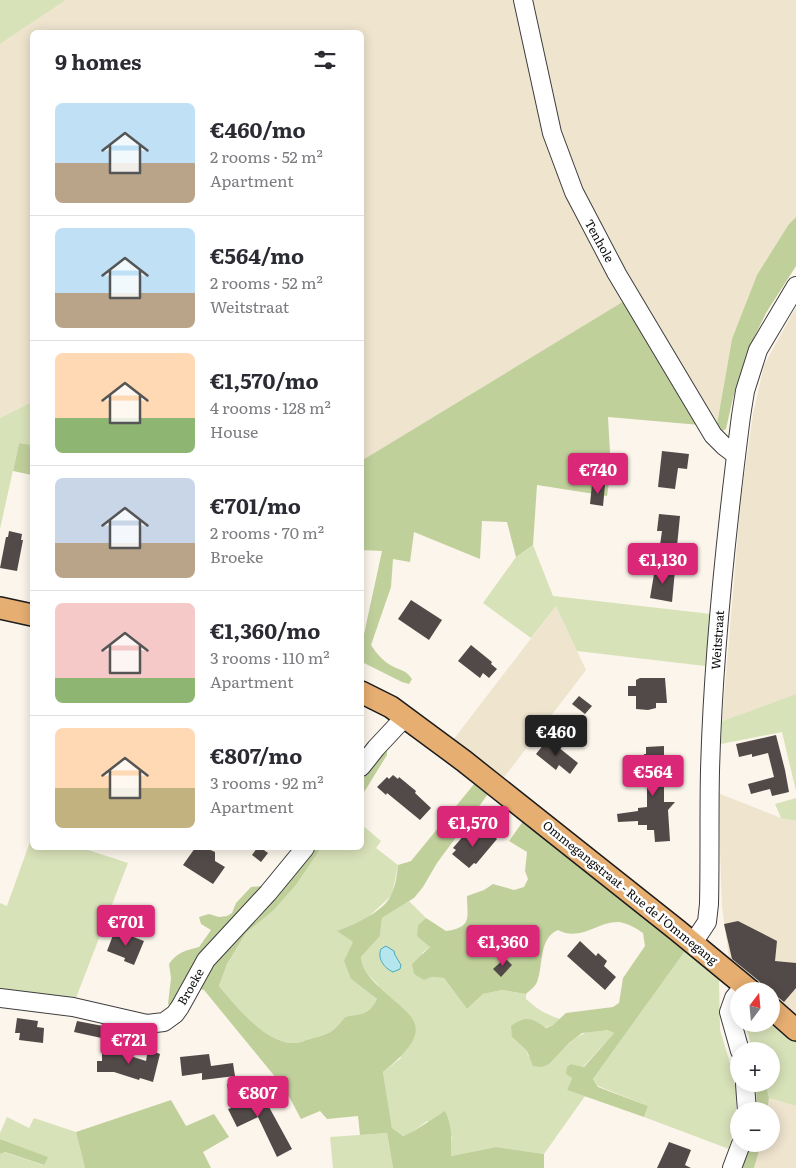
<!DOCTYPE html>
<meta charset="utf-8">
<style>
:root{--surface:#fff;--page:#f7f7f7;--text:#2b2b33;--muted:#7c7c81;--line:#e1e1e2;--accent:#db2777}
body{margin:0;font-family:Literata,serif;background:var(--page);color:var(--text);height:100vh;display:flex;flex-direction:column;font-size:19px;white-space:nowrap}
*{box-sizing:border-box;margin:0}
p{font-size:16px;color:var(--muted)}
.icon{flex:none;width:28px;height:28px;fill:none;stroke:currentColor;stroke-width:2;stroke-linecap:round;stroke-linejoin:round}
.map{position:relative;flex:1;overflow:hidden}
.drawer{position:absolute;left:30px;top:30px;width:334px;height:820px;display:flex;flex-direction:column;background:var(--surface);border-radius:8px;box-shadow:0 2px 12px #0003}
.drawer>*{flex:none}
.needle{width:32px;rotate:16deg}
.controls{position:absolute;left:730px;top:982px;display:grid;gap:10px}
.controls a{display:grid;place-items:center;width:50px;height:50px;border-radius:50%;background:var(--surface);box-shadow:0 2px 12px #0003;font-size:25px}
.price{position:absolute;translate:-50% -42px;padding:0 11px;border-radius:5px;background:var(--accent);color:#fff;font-size:16px;line-height:32px;filter:drop-shadow(0 1px 2px #0008)}
.price::after{content:'';position:absolute;left:50%;top:30px;width:15px;height:11px;margin-left:-8px;background:inherit;clip-path:polygon(0 0,100% 0,50% 100%)}
.price.current{background:#222;color:#fff}
ul{padding:0;list-style:none}
li{display:flex;align-items:center;gap:15px;height:125px;padding:0 25px}
li+li{border-top:1px solid var(--line)}
li span{display:grid;place-items:center;flex:none;width:140px;height:100px;border-radius:8px;color:#555}
li>.icon{margin-inline-start:auto}
span .icon{width:60px;height:60px;fill:#fffc;stroke-width:1}
li b{font-size:21px}
h2{display:flex;justify-content:space-between;align-items:center;height:60px;padding:0 25px;font-size:21px}
.map>svg:first-child{display:block}
.farmland{fill:#efe4ce}
.green{fill:#d8e2b9}
.forest{fill:#c0d09b}
.water{fill:#b6e6ed;stroke:#47a8ba}
.building{fill:#524a48}
.lines{fill:none;stroke-linecap:round;stroke-linejoin:round}
.minor-casing{stroke:#3e3e3e;stroke-width:20}
.major-casing{stroke:#1c1c1c;stroke-width:24}
.minor{stroke:#fff;stroke-width:18}
.major{stroke:#e6ae71;stroke-width:21}
.labels{text-anchor:middle;stroke-width:5;stroke-linejoin:round;paint-order:stroke}
.street-label{font-size:12px;fill:#0b0b0b;stroke:#fff}
</style>
<div class="map">
<svg width="796" height="1168" viewBox="0 0 796 1168">
<rect width="100%" height="100%" fill="#fcf5eb"/>
<g class="farmland">
<polygon points="66,0 519,0 552,148 629,298 361,461 361,32 32,32 32,402 0,418 0,44"/>
<polygon points="529,0 796,0 796,217 789,224 732,339 717,424 718,428 616,258 566,162"/>
<polygon points="796,307 796,694 722,721 741,498 753,414 764,365"/>
<polygon points="556,606 586,670 502,780 453,740"/>
<polygon points="718,793 781,818 796,821 796,1015 790,1017 771,1001 771,991 759,991 730,966 722,907"/>
<polygon points="769,1098 796,1106 796,1168 754,1168 761,1144 771,1144 771,1111 767,1111"/>
</g>
<g class="green">
<polygon points="0,0 66,0 0,44"/>
<polygon points="32,402 32,445 19,443 0,529 0,418"/>
<polygon points="533,545 553,596 711,614 705,666 577,651 556,606 531,638 483,603 516,557"/>
<polygon points="796,694 796,791 782,732 721,744 722,721"/>
<polygon points="796,798 796,821 781,818 775,804"/>
<path d="M361,824L381,841L376,848L398,865L392,895L364,921L338,931L353,942L351,979L377,999C368,1016 362,1013 345,1017C333,1033 328,1034 310,1039C305,1040 300,1043 295,1043C267,1045 235,1005 219,986L227,964L246,933L274,910L296,885L321,848H361Z"/>
<polygon points="32,836 32,848 82,848 128,863 74,1003 0,993 0,903 7,906"/>
<path d="M409,901L426,918L418,925L430,947L422,953L431,977L444,978L467,1009L483,994L502,990L526,994V999C537,1009 545,1014 560,1019L553,1025L512,1037L527,1051L528,1056L549,1064C565,1046 588,1020 614,1033L583,1067L571,1064L572,1078L567,1090L585,1096L544,1154L496,1147L451,1156L452,1137L427,1121L414,1131L403,1136L392,1128L383,1072L401,1058L378,985L364,970L361,957L380,936L382,918Z"/>
<polygon points="688,947 717,971 719,980 720,1030 733,1073 736,1093 736,1120 729,1149 644,1117 648,1106 598,1086 593,1079"/>
<polygon points="771,1016 796,1037 796,1106 769,1098 766,1084 771,1084 771,1051 752,1051 748,1033 743,1024 771,1024"/>
<polygon points="7,1117 29,1128 34,1118 76,1132 85,1168 0,1168 0,1154 4,1152 43,1165 47,1157 0,1139 0,1133"/>
<polygon points="387,1133 393,1168 333,1168 330,1137"/>
</g>
<g class="forest">
<polygon points="796,217 796,266 766,313 748,350 733,398 726,429 722,431 718,428 717,424 732,339 757,275 789,224"/>
<path d="M629,298L700,425L608,417L611,470L607,496L537,485L533,545L516,557L507,522L482,521L480,559L414,532L410,562L393,559L391,587L371,645C377,654 383,661 392,666C401,671 405,669 412,679L409,684L402,682L364,663L361,655V648L382,551L361,550V461Z"/>
<polygon points="19,443 32,445 32,475 13,471"/>
<polygon points="387,749 387,755 361,797 361,754"/>
<path d="M475,783L488,794L437,863L423,887L414,898L382,918L380,936L361,957C362,962 363,968 366,972C397,1015 451,1017 383,1072L392,1128L403,1136L414,1131L445,1111C452,1125 452,1140 451,1156L496,1147L544,1154V1168H393L387,1133L360,1135L358,1116L327,1119L320,1111L301,1119L285,1089L204,990L189,986L175,1009L168,1004L171,978L169,964C176,953 186,950 199,947L211,930L201,924L199,917L209,914L219,917L227,916L232,913L236,903L251,887L264,886L309,848H321L296,885L274,910L246,933L227,964L219,986C235,1005 267,1045 295,1043C300,1043 305,1040 310,1039C328,1034 333,1033 345,1017C362,1013 368,1016 377,999L351,979L344,961L353,942L337,931C354,925 386,911 392,893C396,884 397,874 398,865L411,861Z"/>
<path d="M524,820L688,947L593,1079L598,1087L648,1106L644,1117L567,1090L572,1078L566,1074L567,1067L571,1064L584,1067L614,1033L607,1030L582,1033L569,1043L549,1064L542,1067L533,1066L527,1051L512,1037L511,1026C526,1015 532,1018 546,1028L553,1025L566,1013L613,1007L619,1003L623,978L645,946L643,933C636,928 627,923 618,922C596,922 581,942 558,930C538,939 544,964 537,982C535,987 530,990 526,994L502,990L483,994L467,1009L444,978L431,977L424,980L414,974L412,964L430,947L417,936L418,925L426,918L446,931C473,927 467,917 467,896L484,890L493,884L514,890L524,887L528,879L525,871L527,852L509,841Z"/>
<polygon points="756,1084 766,1084 769,1098 767,1111 757,1111"/>
<polygon points="171,1100 186,1126 214,1114 229,1137 203,1152 211,1168 85,1168 76,1132"/>
<polygon points="0,1139 48,1157 44,1165 5,1152 0,1154"/>
<polygon points="751,1144 761,1144 754,1168 742,1168"/>
</g>
<path class="water" d="M386,946L394,951L395,955L401,965L400,969L393,972C384,968 377,958 381,949Z"/>
<g class="building">
<polygon points="662,451 689,454 687,469 678,468 675,489 658,487"/>
<polygon points="592,484 605,485 603,506 590,504"/>
<polygon points="659,514 680,516 677,546 660,545 662,531 657,531"/>
<polygon points="9,531 22,534 21,540 23,540 17,571 0,568 6,537 8,537"/>
<polygon points="655,568 675,570 672,602 650,598"/>
<polygon points="411,600 442,620 429,640 398,619"/>
<polygon points="471,645 492,662 491,664 497,669 489,678 483,673 480,678 458,661"/>
<polygon points="640,678 665,678 667,703 656,703 656,708 648,710 636,709 636,696 628,696 628,686 636,686 636,680"/>
<polygon points="579,696 592,706 585,714 572,704"/>
<polygon points="776,735 785,770 789,792 772,796 770,789 751,794 748,784 774,777 768,753 752,757 752,754 739,757 736,744"/>
<polygon points="548,739 578,763 570,774 559,765 556,770 536,754"/>
<polygon points="664,746 664,802 675,802 668,810 670,841 655,842 654,830 647,830 647,825 638,825 638,821 618,822 617,814 638,811 638,808 647,807 647,784 644,784 644,754 646,754 646,747"/>
<polygon points="393,775 398,779 399,777 416,791 415,793 431,808 420,820 387,793 386,795 377,787 387,777 389,779"/>
<polygon points="487,830 497,839 476,864 474,863 469,868 452,854 456,850 453,848 465,834 474,841"/>
<polygon points="195,848 206,848 215,852 215,861 225,867 213,884 183,865"/>
<polygon points="257,848 261,848 268,853 261,862 252,855"/>
<polygon points="738,921 777,941 775,961 796,963 796,988 784,1002 779,998 771,996 771,991 763,991 762,986 759,981 732,959 724,924"/>
<polygon points="115,930 144,941 134,965 124,961 125,958 107,951"/>
<polygon points="580,941 596,956 598,953 607,961 604,966 616,977 605,990 567,956"/>
<polygon points="505,958 512,965 501,977 493,969"/>
<polygon points="17,1018 38,1021 37,1027 44,1028 43,1043 19,1040 20,1033 15,1033"/>
<polygon points="77,1021 108,1027 106,1039 74,1032"/>
<polygon points="102,1047 146,1061 148,1049 160,1054 153,1082 140,1078 139,1080 114,1072 97,1072 97,1061 102,1061"/>
<polygon points="209,1054 211,1066 233,1063 235,1076 202,1080 202,1073 182,1076 180,1057"/>
<polygon points="237,1082 240,1103 249,1099 251,1102 266,1095 271,1106 269,1107 292,1149 277,1157 258,1117 237,1127 228,1109 231,1108 227,1084"/>
<polygon points="669,1142 691,1150 685,1165 691,1168 657,1168"/>
</g>
<g class="lines">
<defs>
<g id="minor">
<polyline points="523,0 552,133 574,192 617,274 713,435 724,446 736,455"/>
<polyline points="361,767 376,748 405,717"/>
<path d="M693,943L707,922L709,904C710,860 709,815 710,771C713,653 726,533 741,416L745,391L758,350L796,286"/>
<polyline points="739,992 734,998 729,1012 740,1051"/>
<polyline points="0,998 73,1007 147,1024 164,1022 175,1014 180,1007 206,960 268,893 305,848"/>
<polyline points="745,1084 747,1111"/>
<polyline points="732,1168 741,1144"/>
</g>
<g id="major">
<polyline points="0,608 32,615"/>
<polyline points="361,692 391,707 464,761 677,930 751,991"/>
<polyline points="771,1008 796,1030"/>
</g>
</defs>
<use href="#minor" class="minor-casing"/>
<use href="#major" class="major-casing"/>
<use href="#minor" class="minor"/>
<use href="#major" class="major"/>
</g>
<g class="labels">
<g class="street-label">
<text transform="translate(599 241) rotate(61)" y="4">Tenhole</text>
<text transform="translate(718 640) rotate(-86)" y="4">Weitstraat</text>
<text transform="translate(630 893) rotate(39)" y="4">Ommegangstraat - Rue de l'Ommegang</text>
<text transform="translate(191 987) rotate(-60)" y="4">Broeke</text>
</g>
</g>
</svg>
<div class="controls">
<a><svg class="needle" viewBox="-14 -14 28 28"><path d="M0-13l5 13h-10z" fill="#e53935"/><path d="M0 13l5-13h-10z" fill="#7c7c81"/></svg></a>
<a>+</a>
<a>−</a>
</div>
<b class="price" style="left:598px;top:495px">€740</b>
<b class="price" style="left:663px;top:585px">€1,130</b>
<b class="price current" style="left:556px;top:757px">€460</b>
<b class="price" style="left:653px;top:797px">€564</b>
<b class="price" style="left:473px;top:848px">€1,570</b>
<b class="price" style="left:126px;top:947px">€701</b>
<b class="price" style="left:503px;top:967px">€1,360</b>
<b class="price" style="left:129px;top:1065px">€721</b>
<b class="price" style="left:258px;top:1118px">€807</b>
<section class="drawer">
<h2>9 homes<svg class="icon" aria-label="filters" viewBox="0 0 24 24"><path d="M4 7h16M4 17h16"/><circle cx="9" cy="7" r="2"/><circle cx="15" cy="17" r="2"/></svg></h2>
<ul>
<li><span style="background:linear-gradient(#bfe0f5 60%,#b9a48a 0)"><svg class="icon" aria-label="home" viewBox="0 0 24 24"><path d="M3 11l9-7 9 7M6 9v11h12V9"/></svg></span><div><b>€460/mo</b><p>2 rooms · 52 m²</p><p>Apartment</p></div></li>
<li><span style="background:linear-gradient(#bfe0f5 65%,#b9a48a 0)"><svg class="icon" aria-label="home" viewBox="0 0 24 24"><path d="M3 11l9-7 9 7M6 9v11h12V9"/></svg></span><div><b>€564/mo</b><p>2 rooms · 52 m²</p><p>Weitstraat</p></div></li>
<li><span style="background:linear-gradient(#ffd9b3 65%,#8fb573 0)"><svg class="icon" aria-label="home" viewBox="0 0 24 24"><path d="M3 11l9-7 9 7M6 9v11h12V9"/></svg></span><div><b>€1,570/mo</b><p>4 rooms · 128 m²</p><p>House</p></div></li>
<li><span style="background:linear-gradient(#c9d6e8 65%,#b9a48a 0)"><svg class="icon" aria-label="home" viewBox="0 0 24 24"><path d="M3 11l9-7 9 7M6 9v11h12V9"/></svg></span><div><b>€701/mo</b><p>2 rooms · 70 m²</p><p>Broeke</p></div></li>
<li><span style="background:linear-gradient(#f6c9c9 75%,#8fb573 0)"><svg class="icon" aria-label="home" viewBox="0 0 24 24"><path d="M3 11l9-7 9 7M6 9v11h12V9"/></svg></span><div><b>€1,360/mo</b><p>3 rooms · 110 m²</p><p>Apartment</p></div></li>
<li><span style="background:linear-gradient(#ffd9b3 60%,#c2b280 0)"><svg class="icon" aria-label="home" viewBox="0 0 24 24"><path d="M3 11l9-7 9 7M6 9v11h12V9"/></svg></span><div><b>€807/mo</b><p>3 rooms · 92 m²</p><p>Apartment</p></div></li>
</ul>
</section>
</div>
